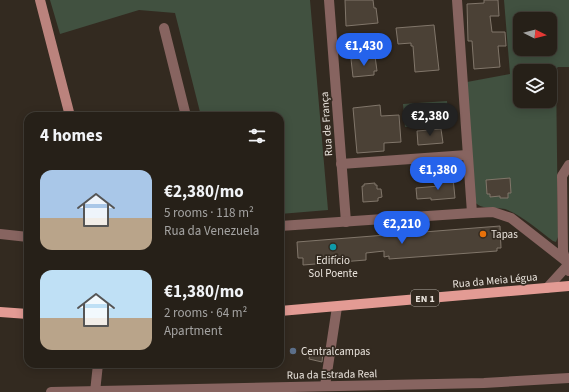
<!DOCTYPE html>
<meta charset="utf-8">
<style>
:root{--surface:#262018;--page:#322d25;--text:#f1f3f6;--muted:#a4a3a2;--line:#423e37;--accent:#2563eb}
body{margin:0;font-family:"Source Sans 3",sans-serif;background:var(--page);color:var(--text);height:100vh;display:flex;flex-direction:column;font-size:15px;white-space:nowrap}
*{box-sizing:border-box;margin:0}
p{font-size:13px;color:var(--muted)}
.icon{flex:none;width:22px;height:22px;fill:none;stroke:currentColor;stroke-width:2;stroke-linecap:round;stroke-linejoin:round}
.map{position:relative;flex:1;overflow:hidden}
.sheet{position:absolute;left:24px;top:112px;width:260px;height:256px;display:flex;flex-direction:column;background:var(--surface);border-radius:12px;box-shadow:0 2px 10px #0003,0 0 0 1px var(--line)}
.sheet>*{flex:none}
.needle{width:26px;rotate:96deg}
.controls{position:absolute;left:513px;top:12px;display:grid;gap:8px}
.controls a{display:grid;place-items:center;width:44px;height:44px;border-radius:8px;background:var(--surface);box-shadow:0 2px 10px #0003,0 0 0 1px var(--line);font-size:20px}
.price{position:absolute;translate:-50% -34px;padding:0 9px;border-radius:14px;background:var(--accent);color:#fff;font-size:13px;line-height:26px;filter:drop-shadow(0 1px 2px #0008)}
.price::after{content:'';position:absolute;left:50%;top:24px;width:12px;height:9px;margin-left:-6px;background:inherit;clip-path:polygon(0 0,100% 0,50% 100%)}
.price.active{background:#222;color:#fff}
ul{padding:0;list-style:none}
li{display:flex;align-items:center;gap:12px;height:100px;padding:0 16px}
li span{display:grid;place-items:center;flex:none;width:112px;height:80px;border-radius:12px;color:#555}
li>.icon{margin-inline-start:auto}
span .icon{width:48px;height:48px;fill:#fffc;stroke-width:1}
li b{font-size:17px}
h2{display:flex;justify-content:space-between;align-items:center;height:48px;padding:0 16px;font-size:17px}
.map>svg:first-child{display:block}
.green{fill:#415140;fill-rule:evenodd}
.building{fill:#4b4136;stroke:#81766a}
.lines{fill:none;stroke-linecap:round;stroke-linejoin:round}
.street{stroke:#876460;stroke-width:10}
.secondary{stroke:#bb837d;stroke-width:10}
.primary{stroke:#e39b94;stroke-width:10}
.food-dot{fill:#e8710a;stroke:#332a20;stroke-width:1.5}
.culture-dot{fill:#0f9aa8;stroke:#332a20;stroke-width:1.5}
.service-dot{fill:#5c6f8a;stroke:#332a20;stroke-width:1.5}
.labels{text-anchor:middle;stroke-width:3.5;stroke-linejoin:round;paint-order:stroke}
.shield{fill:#332a20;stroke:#b3aca4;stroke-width:1}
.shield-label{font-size:10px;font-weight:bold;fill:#eae4dd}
.street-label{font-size:11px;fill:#eae4dd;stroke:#332a20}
.poi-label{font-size:11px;fill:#eae4dd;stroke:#332a20;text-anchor:start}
</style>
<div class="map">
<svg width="569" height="392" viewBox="0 0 569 392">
<rect width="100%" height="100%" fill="#332a20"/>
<g class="green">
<polygon points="50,0 310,0 328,210 280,214 280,116 201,116 175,13 139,10 60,34"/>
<path d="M504,0H569V67H558L556,69L558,237L556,242L553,241C538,230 522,215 505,209C496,207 481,210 475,202L467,82L510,74ZM520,19H550V49H520ZM520,71H550V101H520Z"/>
<polygon points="447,101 449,124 405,127 403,104"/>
</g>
<g class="building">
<polygon points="345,0 373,0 374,8 376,8 378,23 346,26"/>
<polygon points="484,0 498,0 499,16 490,16 492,32 505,32 506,46 498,46 500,67 474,69 472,41 468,41 467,4 484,3"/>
<polygon points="434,25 439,70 415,72 413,46 411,46 411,43 398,44 396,28"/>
<polygon points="375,56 377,71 374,71 374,75 353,77 351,59"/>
<polygon points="380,105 381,116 399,115 401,142 384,143 384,151 357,153 353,108"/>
<polygon points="441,129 443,143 418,145 417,131"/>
<polygon points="453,178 455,198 431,200 431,198 417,199 416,188 439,186 438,179"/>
<polygon points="510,178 511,193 508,193 508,198 500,198 500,196 490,197 490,194 487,194 486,180"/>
<polygon points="375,183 375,185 377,185 377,189 381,189 382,197 378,198 378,201 363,202 362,186 364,186 364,184"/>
<polygon points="500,226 501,248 497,248 497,251 389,259 389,256 384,257 384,251 366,253 366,260 303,265 303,258 298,258 297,242"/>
<polygon points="311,351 323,353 322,362 309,359"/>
</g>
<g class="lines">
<g class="street">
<polyline points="329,0 346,222"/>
<polyline points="457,0 472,213"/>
<polyline points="164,28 186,116"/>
<polyline points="341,164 467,155"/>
<polyline points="280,226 472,213 493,212 511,218 566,261 569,271"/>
<polyline points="0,234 28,237"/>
<polyline points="566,261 563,252 562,176 569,165"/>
<polyline points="547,288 568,265"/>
<polyline points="325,386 337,307"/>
<polyline points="51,392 484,383 569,378"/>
<polyline points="95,392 98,364"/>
</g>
<polyline class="secondary" points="40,0 70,116"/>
<g class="primary">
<polyline points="280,311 569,286"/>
<polyline points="0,312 28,314"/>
</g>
</g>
<circle class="food-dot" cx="483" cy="234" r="4"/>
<circle class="culture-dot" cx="333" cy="247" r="4"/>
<circle class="service-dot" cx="293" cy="351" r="4"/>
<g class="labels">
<rect class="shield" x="411" y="290" width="28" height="16" rx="3"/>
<g class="shield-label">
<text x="425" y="302">EN 1</text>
</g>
<g class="street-label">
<text transform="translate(326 124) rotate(-94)" y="4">Rua de França</text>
<text transform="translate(495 280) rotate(-5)" y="4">Rua da Meia Légua</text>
<text transform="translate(332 374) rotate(-1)" y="4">Rua da Estrada Real</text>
</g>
<g class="poi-label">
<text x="491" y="238">Tapas</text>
<text x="333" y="264" text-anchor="middle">Edifício<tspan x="333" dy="13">Sol Poente</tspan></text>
<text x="301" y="355">Centralcampas</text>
</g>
</g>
</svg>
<div class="controls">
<a><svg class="needle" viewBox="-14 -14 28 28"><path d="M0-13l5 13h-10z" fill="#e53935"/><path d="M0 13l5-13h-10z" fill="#a4a3a2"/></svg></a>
<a><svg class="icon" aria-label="layers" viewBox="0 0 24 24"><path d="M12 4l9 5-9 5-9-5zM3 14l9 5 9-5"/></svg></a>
</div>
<b class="price" style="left:364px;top:67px">€1,430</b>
<b class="price active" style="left:430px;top:137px">€2,380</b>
<b class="price" style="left:438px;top:191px">€1,380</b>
<b class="price" style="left:402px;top:245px">€2,210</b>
<section class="sheet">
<h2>4 homes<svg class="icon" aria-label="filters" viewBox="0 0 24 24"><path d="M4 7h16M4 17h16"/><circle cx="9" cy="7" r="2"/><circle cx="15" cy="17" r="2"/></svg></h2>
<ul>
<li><span style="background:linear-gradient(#a9c7e8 60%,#b9a48a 0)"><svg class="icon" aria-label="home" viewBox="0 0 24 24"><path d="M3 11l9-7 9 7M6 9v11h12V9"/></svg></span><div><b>€2,380/mo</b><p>5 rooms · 118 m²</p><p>Rua da Venezuela</p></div></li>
<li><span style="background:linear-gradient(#bfe0f5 60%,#b9a48a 0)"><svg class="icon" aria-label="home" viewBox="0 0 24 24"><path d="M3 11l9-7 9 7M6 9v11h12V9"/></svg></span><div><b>€1,380/mo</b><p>2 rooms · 64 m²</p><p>Apartment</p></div></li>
</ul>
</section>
</div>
